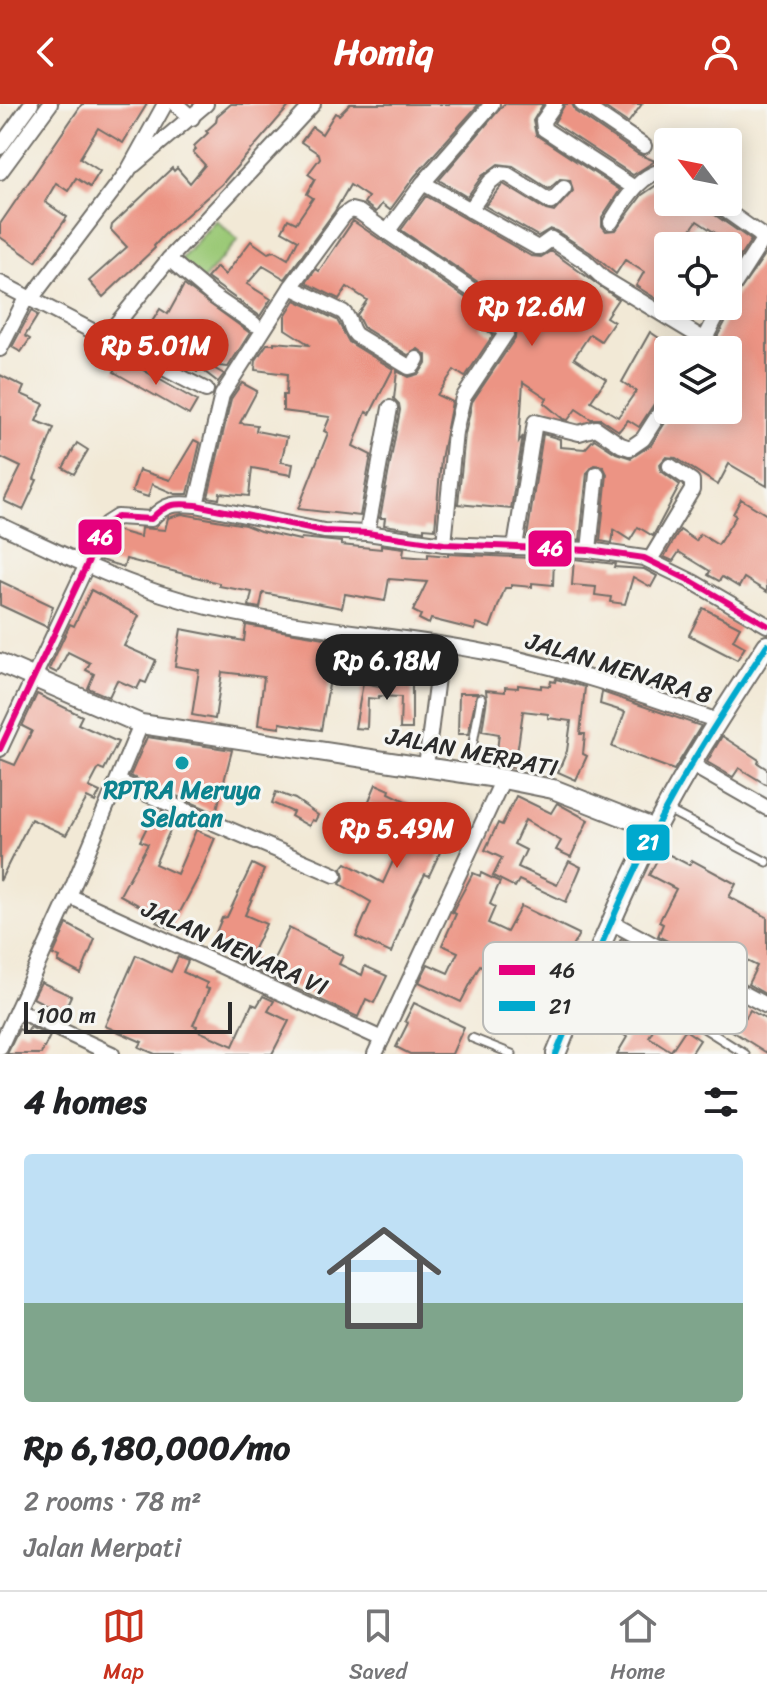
<!DOCTYPE html>
<meta charset="utf-8">
<style>
:root{--surface:#fff;--page:#f2f2f2;--text:#202124;--muted:#757577;--line:#e0e0e0;--accent:#c8321e}
body{margin:0;font-family:Sriracha,sans-serif;background:var(--page);color:var(--text);height:100vh;display:flex;flex-direction:column;font-size:30px;white-space:nowrap}
*{box-sizing:border-box;margin:0}
p{font-size:26px;color:var(--muted)}
.icon{flex:none;width:44px;height:44px;fill:none;stroke:currentColor;stroke-width:2;stroke-linecap:round;stroke-linejoin:round}
.map{position:relative;height:950px;overflow:hidden}
.details{display:flex;flex-direction:column;background:var(--surface);flex:1}
.details>*{flex:none}
.needle{width:52px;rotate:302deg}
.tools{position:absolute;left:654px;top:24px;display:grid;gap:16px}
.tools a{display:grid;place-items:center;width:88px;height:88px;border-radius:8px;background:var(--surface);box-shadow:0 4px 20px #0003;font-size:40px}
.scale{position:absolute;left:24px;bottom:20px;width:208px;box-sizing:border-box;padding-left:8px;border:4px solid #2b2b2b;border-top:0;font-size:22px;line-height:28px;white-space:nowrap;color:#2b2b2b;-webkit-text-stroke:6px #f6f6f2;paint-order:stroke}
.price{position:absolute;translate:-50% -68px;padding:0 18px;border-radius:28px;background:var(--accent);color:#fff;font-size:26px;line-height:52px;filter:drop-shadow(0 2px 4px #0008)}
.price::after{content:'';position:absolute;left:50%;top:48px;width:24px;height:18px;margin-left:-12px;background:inherit;clip-path:polygon(0 0,100% 0,50% 100%)}
.price.on{background:#222;color:#fff}
ul{padding:0;list-style:none}
li{display:grid;align-content:center;gap:16px;height:424px;padding:0 24px}
li+li{border-top:2px solid var(--line)}
li span{display:grid;place-items:center;height:248px;border-radius:8px;color:#555}
li>.icon{margin-inline-start:auto}
span .icon{width:144px;height:144px;fill:#fffc;stroke-width:1}
li b{font-size:34px}
h2{display:flex;justify-content:space-between;align-items:center;height:96px;padding:0 24px;font-size:34px}
header{display:flex;justify-content:space-between;align-items:center;height:104px;padding:0 24px;background:var(--accent);color:#fff;font-size:36px;font-weight:800}
.menu{display:flex;justify-content:space-around;align-items:center;height:112px;border-top:2px solid var(--line);background:var(--surface);font-size:22px;color:var(--muted)}
.menu a{display:grid;justify-items:center;gap:4px}
.menu .on{color:var(--accent)}
.map>svg:first-child{display:block}
.green{fill:#9bc977;stroke:#637a51;stroke-width:2}
.building{fill:#ec9484}
.lines{fill:none;stroke-linecap:round;stroke-linejoin:round}
.service-casing{stroke:#716e67;stroke-width:11}
.minor-casing{stroke:#716e67;stroke-width:18}
.tertiary-casing{stroke:#716e67;stroke-width:22}
.service{stroke:#fff;stroke-width:7}
.minor{stroke:#fff;stroke-width:14}
.tertiary{stroke:#fff;stroke-width:18}
.bus-1-casing{stroke:#f6f6f2;stroke-width:12}
.bus-2-casing{stroke:#f6f6f2;stroke-width:12}
.bus-1{stroke:#e5007d;stroke-width:6}
.bus-2{stroke:#00a9ce;stroke-width:6}
.culture-dot{fill:#0f9aa8;stroke:#f6f6f2;stroke-width:3}
.labels{text-anchor:middle;stroke-width:6;stroke-linejoin:round;paint-order:stroke}
.street-label{font-size:24px;fill:#2b2b2b;stroke:#f6f6f2}
.culture-label{font-size:24px;font-weight:bold;fill:#0d838f;stroke:#f6f6f2}
.key{fill:#f6f6f2;stroke:#b9b9b6;stroke-width:2}
.key-label{font-size:22px;fill:#2b2b2b}
.line-badge{stroke:#f6f6f2;stroke-width:3}
.badge-label{font-size:22px;text-anchor:middle;font-weight:bold;fill:#fff}
</style>
<header><svg class="icon" aria-label="back" viewBox="0 0 24 24"><path d="M15 5l-7 7 7 7"/></svg>Homiq<svg class="icon" aria-label="person" viewBox="0 0 24 24"><circle cx="12" cy="8" r="4"/><path d="M4 21q1-7 8-7t8 7"/></svg></header>
<div class="map">
<svg width="767" height="950" viewBox="0 0 767 950">
<rect width="100%" height="100%" fill="#f6f6f2"/>
<filter id="ink" filterUnits="userSpaceOnUse"><feTurbulence type="fractalNoise" baseFrequency=".0125" numOctaves="2"/><feDisplacementMap in="SourceGraphic" scale="16" xChannelSelector="R" yChannelSelector="G"/><feConvolveMatrix kernelMatrix="1 2 1 2 8 2 1 2 1" color-interpolation-filters="sRGB"/></filter>
<filter id="wash" filterUnits="userSpaceOnUse"><feTurbulence type="fractalNoise" baseFrequency=".006" numOctaves="4" result="noise"/><feDisplacementMap in="SourceGraphic" scale="32" xChannelSelector="R" yChannelSelector="G"/><feGaussianBlur stdDeviation="1.8" result="paint"/><feColorMatrix in="noise" values="0 0 0 0 0 0 0 0 0 0 0 0 0 0 0 0 0 1.4 0 .05"/><feComposite in="paint" operator="in"/></filter>
<g filter="url(#wash)">
<rect width="100%" height="100%" fill="#f2e9d6"/>
<polygon class="green" points="216,116 238,136 201,178 179,158"/>
<g id="blocks">
<g class="building">
<polygon points="82,0 147,0 123,39 98,24 80,54 100,67 90,83 76,74 68,87 56,79 45,98 67,113 36,158 0,133 0,120"/>
<polygon points="231,0 291,0 222,80 164,131 154,142 155,144 103,193 89,177 127,143 111,126 112,121 172,64 174,67 177,64 190,79 205,61 193,48 196,45 194,42 208,29 206,27 216,18 217,12"/>
<polygon points="350,0 479,0 415,72 390,106 382,100 376,108 364,99 368,93 350,81 335,107 285,175 263,162 247,180 271,195 260,212 207,174 217,163 225,171 251,137 268,149 274,147 288,155 298,136 282,127 288,115 296,119 313,94 307,90 315,75 308,70 320,54 319,50 301,38 312,23 322,30 335,9 339,11"/>
<polygon points="504,0 543,0 533,17 536,31 620,86 602,113 602,122 606,127 616,126 642,91 661,78 668,77 668,98 704,98 708,106 751,136 728,171 728,142 713,142 720,132 697,117 679,142 668,142 668,166 662,175 668,178 668,184 660,197 636,182 644,168 625,156 616,170 591,149 556,127 550,125 538,132 485,102 503,80 546,106 554,108 573,87 570,76 560,75 549,85 513,62 498,60 482,72 467,93 439,76"/>
<polygon points="565,0 572,0 576,8 638,50 655,57 633,71 554,19"/>
<polygon points="600,0 642,0 628,19"/>
<polygon points="426,92 531,152 541,153 551,147 618,195 606,213 614,218 601,237 590,230 574,254 606,275 591,297 618,313 636,287 622,278 650,228 668,240 668,286 660,291 639,323 628,316 619,327 601,315 591,315 576,305 568,316 563,315 544,299 547,294 523,278 519,338 523,332 511,405 458,400 465,330 472,298 515,234 516,224 503,214 507,203 503,195 401,126"/>
<polygon points="353,117 485,207 482,223 493,231 465,273 454,266 437,291 452,298 441,355 435,425 424,424 424,427 384,421 385,414 380,414 400,306 399,300 394,295 397,267 408,273 419,270 426,259 426,251 418,245 408,251 363,223 357,211 367,196 347,183 339,195 306,179 316,165 319,167"/>
<polygon points="767,148 767,382 729,360 718,381 676,354 666,353 660,360 661,367 680,381 653,432 638,423 630,436 614,426 612,439 600,437 607,370 603,362 594,361 587,369 580,436 575,435 576,430 555,429 554,435 527,433 543,330 560,335 560,343 585,345 594,335 616,349 631,354 651,341 673,306 728,306 728,246 710,246 731,207 731,199"/>
<polygon points="184,181 250,229 228,263 208,261 224,270 218,278 201,265 203,261 197,268 169,249 173,241 148,224 160,205 168,210"/>
<polygon points="295,196 337,216 349,238 393,265 370,310 366,308 353,342 371,351 360,412 298,405 328,329 324,327 330,313 283,307 283,291 286,291 287,270 255,266 256,256 267,240 274,240 274,238 310,241 285,225 285,212"/>
<polygon points="31,207 38,211 25,232 30,235 21,248 12,243"/>
<polygon points="120,258 127,261 129,258 197,297 189,311 114,268"/>
<polygon points="0,271 24,283 21,290 44,300 36,317 54,324 34,375 37,376 23,406 4,397 21,363 0,353"/>
<polygon points="242,279 257,287 240,319 257,321 256,327 287,333 281,358 293,360 291,371 252,364 249,392 220,389 219,395 208,393 231,295"/>
<polygon points="194,336 200,339 188,390 175,390 152,380 148,393 132,388 139,366 170,376"/>
<polygon points="77,339 88,346 74,370 63,364"/>
<polygon points="741,395 767,411 767,488 744,474 739,483 722,473 719,477 708,471 710,467 679,448 673,457 664,453 680,426 696,437 700,430 718,441 736,412 733,410"/>
<polygon points="182,410 245,421 260,427 300,436 301,434 341,438 341,441 381,445 381,441 404,444 403,452 428,454 428,450 448,452 448,450 554,455 553,481 532,479 532,483 511,481 511,484 505,484 490,524 477,519 475,526 431,515 429,520 419,515 421,511 413,507 427,478 389,475 385,497 345,490 342,504 263,489 260,504 249,502 252,488 219,482 219,479 126,455 124,463 100,456 115,426 140,433 141,424 165,426 168,414"/>
<polygon points="574,455 615,460 614,463 644,465 657,472 651,483 633,473 625,500 610,498 611,493 595,491 596,483 572,481"/>
<polygon points="0,477 53,502 47,523 0,501"/>
<polygon points="91,486 139,512 124,542 156,556 146,579 141,577 137,585 117,576 109,593 88,584 94,570 86,566 90,559 68,548 57,569 49,565 70,520 74,522"/>
<polygon points="703,504 740,523 733,536 745,543 737,556 689,531"/>
<polygon points="246,521 337,536 321,626 280,619 280,624 258,621 264,573 222,568 215,615 192,611 199,566 175,562 181,525 244,537"/>
<polygon points="556,575 585,583 580,630 585,630 583,650 587,652 576,676 558,668 567,647 571,617 548,614 548,610 523,607 515,664 495,662 499,630 482,627 487,595 486,586 505,588 505,583 518,584 518,581 541,584 541,581 550,582 551,577 555,578"/>
<polygon points="391,578 412,579 412,625 400,625 401,593 379,592 378,595 368,594 367,625 355,624 363,579 391,584"/>
<polygon points="602,588 701,622 674,666 612,643 625,608 600,600"/>
<polygon points="459,589 477,589 468,630 458,630"/>
<polygon points="37,590 82,612 78,620 118,638 104,666 99,664 89,683 100,688 95,698 87,694 66,731 31,715 0,777 0,655 15,661 32,627 22,622"/>
<polygon points="722,632 759,656 758,659 767,665 767,681 739,664 733,673 707,658"/>
<polygon points="147,633 232,646 216,709 130,672"/>
<polygon points="376,680 390,686 389,689 453,720 429,772 425,770 414,791 391,849 356,833 371,798 340,780 344,774 342,764 346,759 383,779 410,720 368,699"/>
<polygon points="276,688 295,695 318,711 315,717 312,716 309,722 291,712 293,708 272,699"/>
<polygon points="516,692 551,709 557,699 588,716 571,753 556,746 561,737 525,716 514,740 526,746 518,763 557,781 569,757 581,763 566,798 519,776 515,783 493,772 502,754 485,746 498,719 502,721"/>
<polygon points="162,707 176,713 155,760 177,770 196,726 215,734 199,772 171,825 157,818 160,813 120,791 148,740 140,737 152,713 157,716"/>
<polygon points="662,747 689,761 692,756 736,780 729,793 767,813 767,891 748,880 757,862 737,852 728,869 658,832 663,820 659,818 676,785 649,771"/>
<polygon points="252,760 264,766 245,811 266,820 250,853 270,863 289,824 343,852 339,860 362,871 365,862 387,872 374,899 366,895 358,913 233,856 236,848 212,838 222,814 227,813"/>
<polygon points="473,769 480,772 481,769 500,778 490,800 495,803 488,819 507,828 521,802 579,830 544,895 480,861 461,898 419,878 428,860 448,869 458,848 442,841 456,810 452,808"/>
<polygon points="67,820 95,835 81,870 58,858 60,854 53,851"/>
<polygon points="621,835 715,885 711,893 720,898 715,908 614,848"/>
<polygon points="136,851 171,868 178,853 188,857 183,868 207,879 205,884 209,885 193,921 197,922 196,926 233,942 252,900 257,902 263,892 274,897 268,907 289,917 272,950 155,950 139,943 142,938 105,922"/>
<polygon points="603,873 642,898 635,909 656,920 649,933 671,947 685,926 700,936 691,950 617,950 627,933 590,909 602,889 596,884"/>
<polygon points="41,878 71,892 63,909 33,894"/>
<polygon points="414,899 464,923 452,950 410,950 396,943 408,919 405,917"/>
<polygon points="750,906 767,916 767,949 732,927 741,911 746,913"/>
<polygon points="30,923 50,932 41,950 7,950 19,925 27,929"/>
</g>
</g>
</g>
<g filter="url(#ink)">
<use href="#blocks" fill-opacity="0" stroke="#716e67" stroke-width="2"/>
<g class="lines">
<defs>
<g id="service">
<polyline points="468,667 481,594"/>
<polyline points="668,706 767,758"/>
<polyline points="597,857 745,950"/>
<polyline points="472,934 512,950"/>
</g>
<g id="minor">
<polyline points="176,0 192,14"/>
<polyline points="555,0 543,17 544,25 633,83"/>
<polyline points="582,0 644,42"/>
<polyline points="0,43 31,0"/>
<polyline points="134,61 206,0"/>
<polyline points="0,68 50,0"/>
<polyline points="423,79 536,143 540,143 551,135 585,157 604,175 705,236"/>
<polyline points="714,98 762,132 762,137"/>
<polyline points="470,106 490,78 500,70 508,71 551,98 564,84"/>
<path d="M611,118C623,99 642,65 668,67"/>
<polyline points="387,128 497,203 491,218 507,228 463,294 455,328 444,440"/>
<polyline points="169,155 213,192 254,220"/>
<polyline points="0,179 206,286"/>
<path d="M291,183L343,208C351,215 349,224 356,231L409,263L413,262L417,255"/>
<polyline points="728,190 762,137 767,136"/>
<polyline points="30,196 128,67 165,0"/>
<polyline points="105,234 169,155 313,0"/>
<polyline points="0,245 26,194"/>
<polyline points="699,246 722,202"/>
<polyline points="196,401 222,291 291,183 344,111 351,106 359,108 387,128 423,79 492,0"/>
<path d="M0,421C53,446 106,472 162,490C266,524 378,527 485,548C564,563 642,590 718,617"/>
<polyline points="367,429 390,304"/>
<polyline points="515,443 535,318 579,329 596,324 621,341 630,344 643,335 668,296"/>
<polyline points="589,446 597,370"/>
<polyline points="650,456 692,386 692,377 670,362"/>
<path d="M0,645L106,420L117,413L151,415C166,399 175,399 196,401L324,427L367,429L444,440L589,446L644,454L693,478L767,521"/>
<polyline points="692,661 767,704"/>
<polyline points="426,662 441,541"/>
<polyline points="119,678 335,771"/>
<polyline points="69,792 382,935"/>
<polyline points="611,818 767,902"/>
<polyline points="17,906 112,950"/>
<polyline points="0,943 69,792 141,620"/>
<polyline points="375,950 503,675"/>
</g>
<g id="tertiary">
<polyline points="0,559 141,620 503,675 553,685 655,725"/>
<path d="M556,950C587,874 618,798 655,725C688,661 728,601 767,541"/>
</g>
</defs>
<use href="#service" class="service-casing"/>
<use href="#minor" class="minor-casing"/>
<use href="#tertiary" class="tertiary-casing"/>
<use href="#service" class="service"/>
<use href="#minor" class="minor"/>
<use href="#tertiary" class="tertiary"/>
<defs>
<path id="bus-1" d="M0,645L106,420L117,413L151,415C166,399 175,399 196,401L324,427L367,429L444,440L589,446L644,454L693,478L767,521"/>
<path id="bus-2" d="M556,950C587,874 618,798 655,725C688,661 728,601 767,541"/>
</defs>
<use href="#bus-1" class="bus-1-casing"/>
<use href="#bus-2" class="bus-2-casing"/>
<use href="#bus-1" class="bus-1"/>
<use href="#bus-2" class="bus-2"/>
</g>
</g>
<circle class="culture-dot" cx="182" cy="659" r="8"/>
<g class="labels">
<g class="street-label">
<text transform="translate(619 564) rotate(17)" y="8">JALAN MENARA 8</text>
<text transform="translate(472 648) rotate(11)" y="8">JALAN MERPATI</text>
<text transform="translate(235 844) rotate(24)" y="8">JALAN MENARA VI</text>
</g>
<g class="culture-label">
<text x="182" y="694">RPTRA Meruya<tspan x="182" dy="28">Selatan</tspan></text>
</g>
</g>
<rect x="483" y="838" width="264" height="92" rx="12" class="key"/>
<rect x="499" y="861" width="36" height="10" fill="#e5007d"/>
<rect x="499" y="897" width="36" height="10" fill="#00a9ce"/>
<g class="key-label">
<text x="549" y="874">46</text>
<text x="549" y="910">21</text>
</g>
<g class="line-badge">
<rect x="77" y="414" width="46" height="38" rx="8" fill="#e5007d"/>
<rect x="527" y="425" width="46" height="39" rx="8" fill="#e5007d"/>
<rect x="625" y="719" width="46" height="39" rx="8" fill="#00a9ce"/>
</g>
<g class="badge-label">
<text x="100" y="441">46</text>
<text x="550" y="452">46</text>
<text x="648" y="746">21</text>
</g>
</svg>
<div class="tools">
<a><svg class="needle" viewBox="-14 -14 28 28"><path d="M0-13l5 13h-10z" fill="#e53935"/><path d="M0 13l5-13h-10z" fill="#757577"/></svg></a>
<a><svg class="icon" aria-label="locate" viewBox="0 0 24 24"><circle cx="12" cy="12" r="6"/><path d="M12 2v4M12 18v4M2 12h4M18 12h4"/></svg></a>
<a><svg class="icon" aria-label="layers" viewBox="0 0 24 24"><path d="M12 4l9 5-9 5-9-5zM3 14l9 5 9-5"/></svg></a>
</div>
<div class="scale">100 m</div>
<b class="price" style="left:532px;top:244px">Rp 12.6M</b>
<b class="price" style="left:156px;top:283px">Rp 5.01M</b>
<b class="price on" style="left:387px;top:598px">Rp 6.18M</b>
<b class="price" style="left:397px;top:766px">Rp 5.49M</b>
</div>
<section class="details">
<h2>4 homes<svg class="icon" aria-label="filters" viewBox="0 0 24 24"><path d="M4 7h16M4 17h16"/><circle cx="9" cy="7" r="2"/><circle cx="15" cy="17" r="2"/></svg></h2>
<ul>
<li><span style="background:linear-gradient(#bfe0f5 60%,#7fa58c 0)"><svg class="icon" aria-label="home" viewBox="0 0 24 24"><path d="M3 11l9-7 9 7M6 9v11h12V9"/></svg></span><div><b>Rp 6,180,000/mo</b><p>2 rooms · 78 m²</p><p>Jalan Merpati</p></div></li>
</ul>
</section>
<nav class="menu">
<a class="on"><svg class="icon" aria-label="map" viewBox="0 0 24 24"><path d="M3 6l6-2 6 2 6-2v14l-6 2-6-2-6 2zM9 4v14M15 6v14"/></svg>Map</a>
<a><svg class="icon" aria-label="saved" viewBox="0 0 24 24"><path d="M7 4h10v16l-5-4-5 4z"/></svg>Saved</a>
<a><svg class="icon" aria-label="home" viewBox="0 0 24 24"><path d="M3 11l9-7 9 7M6 9v11h12V9"/></svg>Home</a>
</nav>
